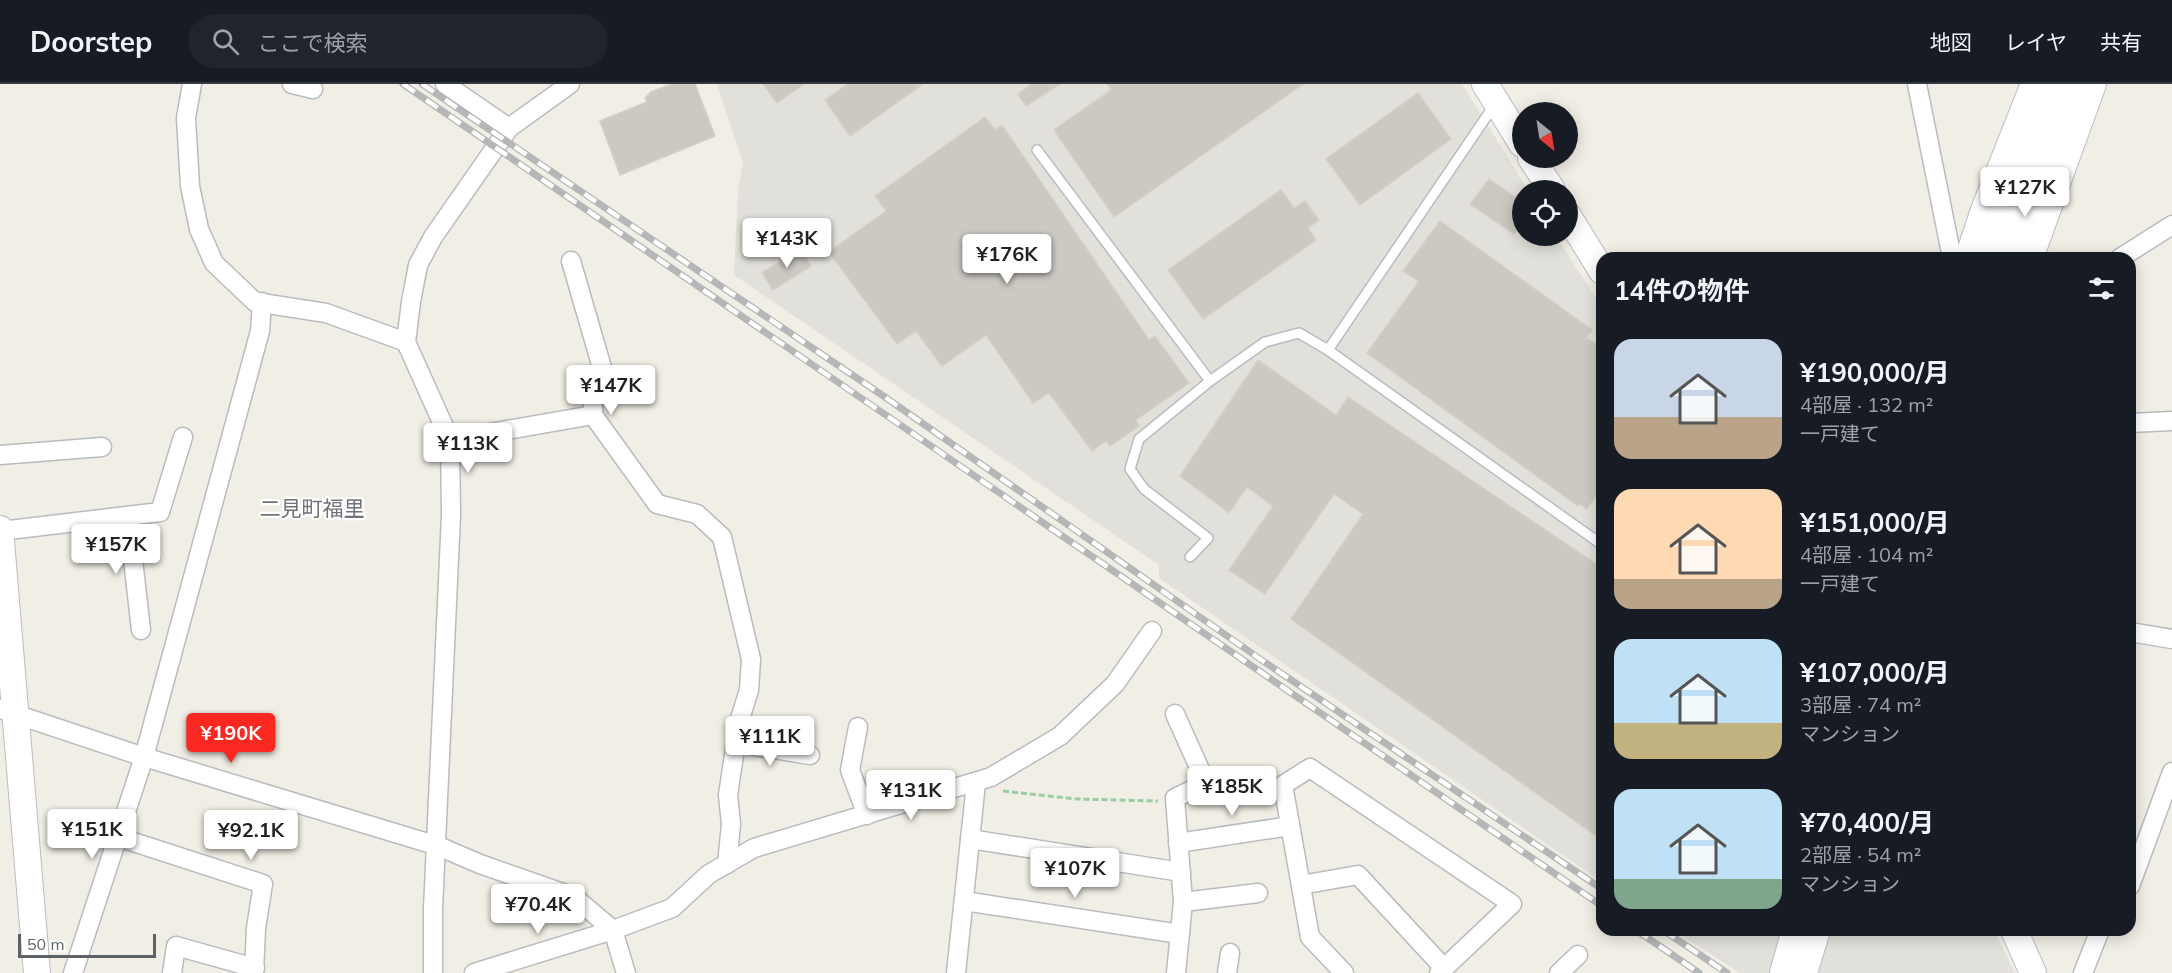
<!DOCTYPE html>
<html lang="ja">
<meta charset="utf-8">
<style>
:root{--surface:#171b24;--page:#20242c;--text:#f1f3f6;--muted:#9ea1a6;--line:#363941;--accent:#fb2821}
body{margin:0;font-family:Mulish,"Noto Sans JP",sans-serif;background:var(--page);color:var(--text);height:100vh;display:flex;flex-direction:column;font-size:22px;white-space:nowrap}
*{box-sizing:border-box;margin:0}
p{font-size:20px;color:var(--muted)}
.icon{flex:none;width:33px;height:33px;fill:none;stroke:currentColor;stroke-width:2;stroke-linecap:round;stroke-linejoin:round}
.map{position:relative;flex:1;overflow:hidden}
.sheet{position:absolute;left:1596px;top:168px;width:540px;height:684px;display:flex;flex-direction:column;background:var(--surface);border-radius:18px;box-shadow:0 3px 15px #0003}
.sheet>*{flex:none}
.needle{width:39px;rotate:150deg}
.controls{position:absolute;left:1512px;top:18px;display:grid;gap:12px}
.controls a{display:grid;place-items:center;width:66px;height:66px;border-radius:50%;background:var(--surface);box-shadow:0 3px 15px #0003;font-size:30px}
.scale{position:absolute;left:18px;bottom:15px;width:138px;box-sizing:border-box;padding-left:6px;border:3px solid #5d6267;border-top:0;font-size:16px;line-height:21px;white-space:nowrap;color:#5d6267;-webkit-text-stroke:4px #fff;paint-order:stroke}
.price{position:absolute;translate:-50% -51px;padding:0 14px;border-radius:6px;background:#fff;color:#222;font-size:20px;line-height:39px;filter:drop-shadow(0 2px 3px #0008)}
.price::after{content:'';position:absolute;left:50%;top:36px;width:18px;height:14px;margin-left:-9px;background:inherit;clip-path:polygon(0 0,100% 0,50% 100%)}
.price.current{background:var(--accent);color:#fff}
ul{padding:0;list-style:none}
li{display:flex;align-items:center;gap:18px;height:150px;padding:0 18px}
li span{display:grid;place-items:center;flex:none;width:168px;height:120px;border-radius:18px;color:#555}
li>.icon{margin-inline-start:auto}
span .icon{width:72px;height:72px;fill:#fffc;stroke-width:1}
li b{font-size:26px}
h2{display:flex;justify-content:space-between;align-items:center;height:72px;padding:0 18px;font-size:26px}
header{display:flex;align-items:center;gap:36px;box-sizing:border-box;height:84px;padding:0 30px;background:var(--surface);border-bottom:2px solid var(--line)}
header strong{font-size:28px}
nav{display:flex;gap:33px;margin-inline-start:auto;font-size:21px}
.search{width:420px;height:54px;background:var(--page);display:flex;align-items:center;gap:15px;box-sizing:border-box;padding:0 21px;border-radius:33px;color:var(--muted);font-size:22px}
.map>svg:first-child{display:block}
.industrial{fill:#e2e0da}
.building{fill:#ccc8c2;stroke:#d6cfc3;stroke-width:1.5}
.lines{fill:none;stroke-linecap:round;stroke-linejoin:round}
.lane-casing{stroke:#b8bcc0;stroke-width:12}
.street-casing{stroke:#b8bcc0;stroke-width:21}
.secondary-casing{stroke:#b9bdc3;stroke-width:28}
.path{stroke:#97cda4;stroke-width:3;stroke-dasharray:6 3;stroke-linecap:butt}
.lane{stroke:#fff;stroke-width:9}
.street{stroke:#fff;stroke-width:18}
.secondary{stroke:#fff;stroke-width:26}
.rail-casing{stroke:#b5b6b7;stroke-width:7}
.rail{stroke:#fff;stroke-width:4.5;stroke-dasharray:14;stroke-linecap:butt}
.labels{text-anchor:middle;stroke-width:4.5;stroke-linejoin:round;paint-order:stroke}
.quarter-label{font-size:21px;fill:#6e747a;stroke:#fff}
</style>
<header>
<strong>Doorstep</strong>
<div class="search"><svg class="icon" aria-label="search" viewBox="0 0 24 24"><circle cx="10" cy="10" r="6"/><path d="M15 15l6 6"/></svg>ここで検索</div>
<nav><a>地図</a><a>レイヤ</a><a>共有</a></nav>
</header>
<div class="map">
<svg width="2172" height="889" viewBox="0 0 2172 889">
<rect width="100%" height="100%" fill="#f1eee5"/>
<g class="industrial">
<polygon points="717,0 1462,0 1528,106 1522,106 1522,152 1556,152 1602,224 1602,798 1159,494 1159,481 734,191 738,106 743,78"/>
<polygon points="1673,846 1994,846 2015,889 1740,889"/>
</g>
<g class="building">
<polygon points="672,0 695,0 715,52 620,91 600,37 647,18 645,14 651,8"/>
<polygon points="763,0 804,0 777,19"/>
<polygon points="848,0 923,0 850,52 825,16"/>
<polygon points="1032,0 1060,0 1026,22 1018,10"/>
<polygon points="1107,0 1303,0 1114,133 1054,46 1111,6"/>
<polygon points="1418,9 1451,55 1360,121 1326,75"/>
<polygon points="985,33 995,46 1002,41 1149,256 1155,252 1189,299 1136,336 1139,342 1110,362 1106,357 1092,367 1049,309 1033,319 986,251 942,282 916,247 897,260 829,168 886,127 875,112"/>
<polygon points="1489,95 1522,118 1522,138 1514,150 1470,120"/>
<polygon points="1281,106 1294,124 1305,117 1319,136 1308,144 1316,156 1203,235 1168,186"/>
<polygon points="1440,137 1592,246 1586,254 1602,264 1602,403 1587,425 1580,420 1578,422 1367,269 1419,197 1403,187"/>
<polygon points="800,164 811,182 773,206 762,189"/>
<polygon points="1258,276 1336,331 1348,313 1602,484 1602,756 1291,535 1363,430 1334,410 1265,510 1229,486 1273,422 1247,403 1229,429 1180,392"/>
</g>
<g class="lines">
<defs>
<g id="lane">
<polyline points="1037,66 1210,297"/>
<polyline points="1328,266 1495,20"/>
<polyline points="1190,473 1208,454 1144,405 1130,385 1139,355 1210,297 1265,258 1299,249 1328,266 1601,460"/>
</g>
<g id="street">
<polyline points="192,0 186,34 190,102 199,145 214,179 255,218 326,229 406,258"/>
<polyline points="292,0 313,5"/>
<polyline points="445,0 509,44"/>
<polyline points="1917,0 1952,174"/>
<polyline points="2120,174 2172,141"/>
<polyline points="593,331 657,420 697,430 722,453 751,575 749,606 739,638 728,711 731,740 727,780"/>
<polyline points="2130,339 2172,337"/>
<polyline points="450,356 593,331 593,306 605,294 571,177"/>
<polyline points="0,371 102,363"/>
<polyline points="128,432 141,546"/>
<polyline points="0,447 160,428 183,353"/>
<polyline points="2130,548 2172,555"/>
<polyline points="0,625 144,673 438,762 480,780 574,813 613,846 626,889"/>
<polyline points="1175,630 1206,699 1175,714 1183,818 1176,889"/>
<polyline points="858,643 850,686 867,731"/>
<polyline points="736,659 810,671"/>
<polyline points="118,753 263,800 256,844 254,889"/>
<polyline points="970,755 1181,788"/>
<polyline points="1178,759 1290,742"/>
<polyline points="1301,801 1358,791 1444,884"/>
<polyline points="2130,802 2172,688"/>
<polyline points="964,817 1180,850"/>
<polyline points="1183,818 1258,809"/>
<polyline points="73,889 144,673 260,247 262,218"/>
<polyline points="172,889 176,862 255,884"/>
<polyline points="433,889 433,825 451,431 450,356 406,258 411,218 418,181 433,153 509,44 570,0"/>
<polyline points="474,889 613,846 672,824 709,790 754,764 991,693 1060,652 1115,600 1152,547"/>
<polyline points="956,889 976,699"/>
<polyline points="1227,889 1230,869"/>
<polyline points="1344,889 1310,853 1283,701 1310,684 1512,820 1439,889"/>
<polyline points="1559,889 1578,871"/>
<polyline points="2083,889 2100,846"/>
</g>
<g id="secondary">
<polyline points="1485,0 1522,60"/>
<polyline points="1531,74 1552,106"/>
<polyline points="1568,132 1602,187"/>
<polyline points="1968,174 1984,126 2034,0"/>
<polyline points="1988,174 2053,0"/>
<polyline points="2010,174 2040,86 2074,0"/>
<polyline points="2030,174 2093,0"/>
<polyline points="0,445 37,889"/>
<polyline points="2014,846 2033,889"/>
<polyline points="1783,889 1795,846"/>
<polyline points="1804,889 1817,846"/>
</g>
</defs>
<use href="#lane" class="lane-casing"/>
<use href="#street" class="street-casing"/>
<use href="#secondary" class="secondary-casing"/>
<polyline class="path" points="1003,707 1076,715 1158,717"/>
<use href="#lane" class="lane"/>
<use href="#street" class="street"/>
<use href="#secondary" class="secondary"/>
<defs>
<g id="rail">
<polyline points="403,0 1602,822"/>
<polyline points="422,0 882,311 1263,577 1602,805"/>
<polyline points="1636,846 1699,889"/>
<polyline points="1663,846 1727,889"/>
</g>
</defs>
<use href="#rail" class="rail-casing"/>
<use href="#rail" class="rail"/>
</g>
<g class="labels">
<g class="quarter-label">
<text x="312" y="432">二見町福里</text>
</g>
</g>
</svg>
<div class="controls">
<a><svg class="needle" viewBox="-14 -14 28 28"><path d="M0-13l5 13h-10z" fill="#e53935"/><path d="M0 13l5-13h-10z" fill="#9ea1a6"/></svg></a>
<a><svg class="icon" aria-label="locate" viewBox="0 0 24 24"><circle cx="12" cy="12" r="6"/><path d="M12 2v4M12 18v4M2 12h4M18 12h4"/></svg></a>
</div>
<div class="scale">50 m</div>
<b class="price" style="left:2025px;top:134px">¥127K</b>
<b class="price" style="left:787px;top:185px">¥143K</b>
<b class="price" style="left:1007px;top:201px">¥176K</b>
<b class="price" style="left:611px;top:332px">¥147K</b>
<b class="price" style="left:468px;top:390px">¥113K</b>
<b class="price" style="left:116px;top:491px">¥157K</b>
<b class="price current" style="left:231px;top:680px">¥190K</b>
<b class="price" style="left:770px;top:683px">¥111K</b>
<b class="price" style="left:1232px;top:733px">¥185K</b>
<b class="price" style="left:911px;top:737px">¥131K</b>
<b class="price" style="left:92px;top:776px">¥151K</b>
<b class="price" style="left:251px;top:777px">¥92.1K</b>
<b class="price" style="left:1075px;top:815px">¥107K</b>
<b class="price" style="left:538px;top:851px">¥70.4K</b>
<section class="sheet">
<h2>14件の物件<svg class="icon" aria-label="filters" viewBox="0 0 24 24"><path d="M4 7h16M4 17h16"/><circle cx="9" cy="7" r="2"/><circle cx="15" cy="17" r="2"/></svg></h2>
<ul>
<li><span style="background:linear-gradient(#c9d6e8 65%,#b9a48a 0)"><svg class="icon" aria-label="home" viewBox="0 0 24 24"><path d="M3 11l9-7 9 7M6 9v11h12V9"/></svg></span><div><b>¥190,000/月</b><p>4部屋 · 132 m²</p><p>一戸建て</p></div></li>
<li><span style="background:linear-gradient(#ffd9b3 75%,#b9a48a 0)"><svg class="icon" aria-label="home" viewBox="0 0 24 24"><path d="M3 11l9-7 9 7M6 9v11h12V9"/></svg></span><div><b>¥151,000/月</b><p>4部屋 · 104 m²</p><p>一戸建て</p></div></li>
<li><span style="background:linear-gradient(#bfe0f5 70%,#c2b280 0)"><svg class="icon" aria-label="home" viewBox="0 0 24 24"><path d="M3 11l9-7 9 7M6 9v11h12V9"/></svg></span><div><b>¥107,000/月</b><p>3部屋 · 74 m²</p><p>マンション</p></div></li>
<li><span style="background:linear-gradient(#bfe0f5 75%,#7fa58c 0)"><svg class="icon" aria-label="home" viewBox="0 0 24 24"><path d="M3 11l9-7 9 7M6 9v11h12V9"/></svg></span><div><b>¥70,400/月</b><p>2部屋 · 54 m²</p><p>マンション</p></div></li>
</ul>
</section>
</div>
